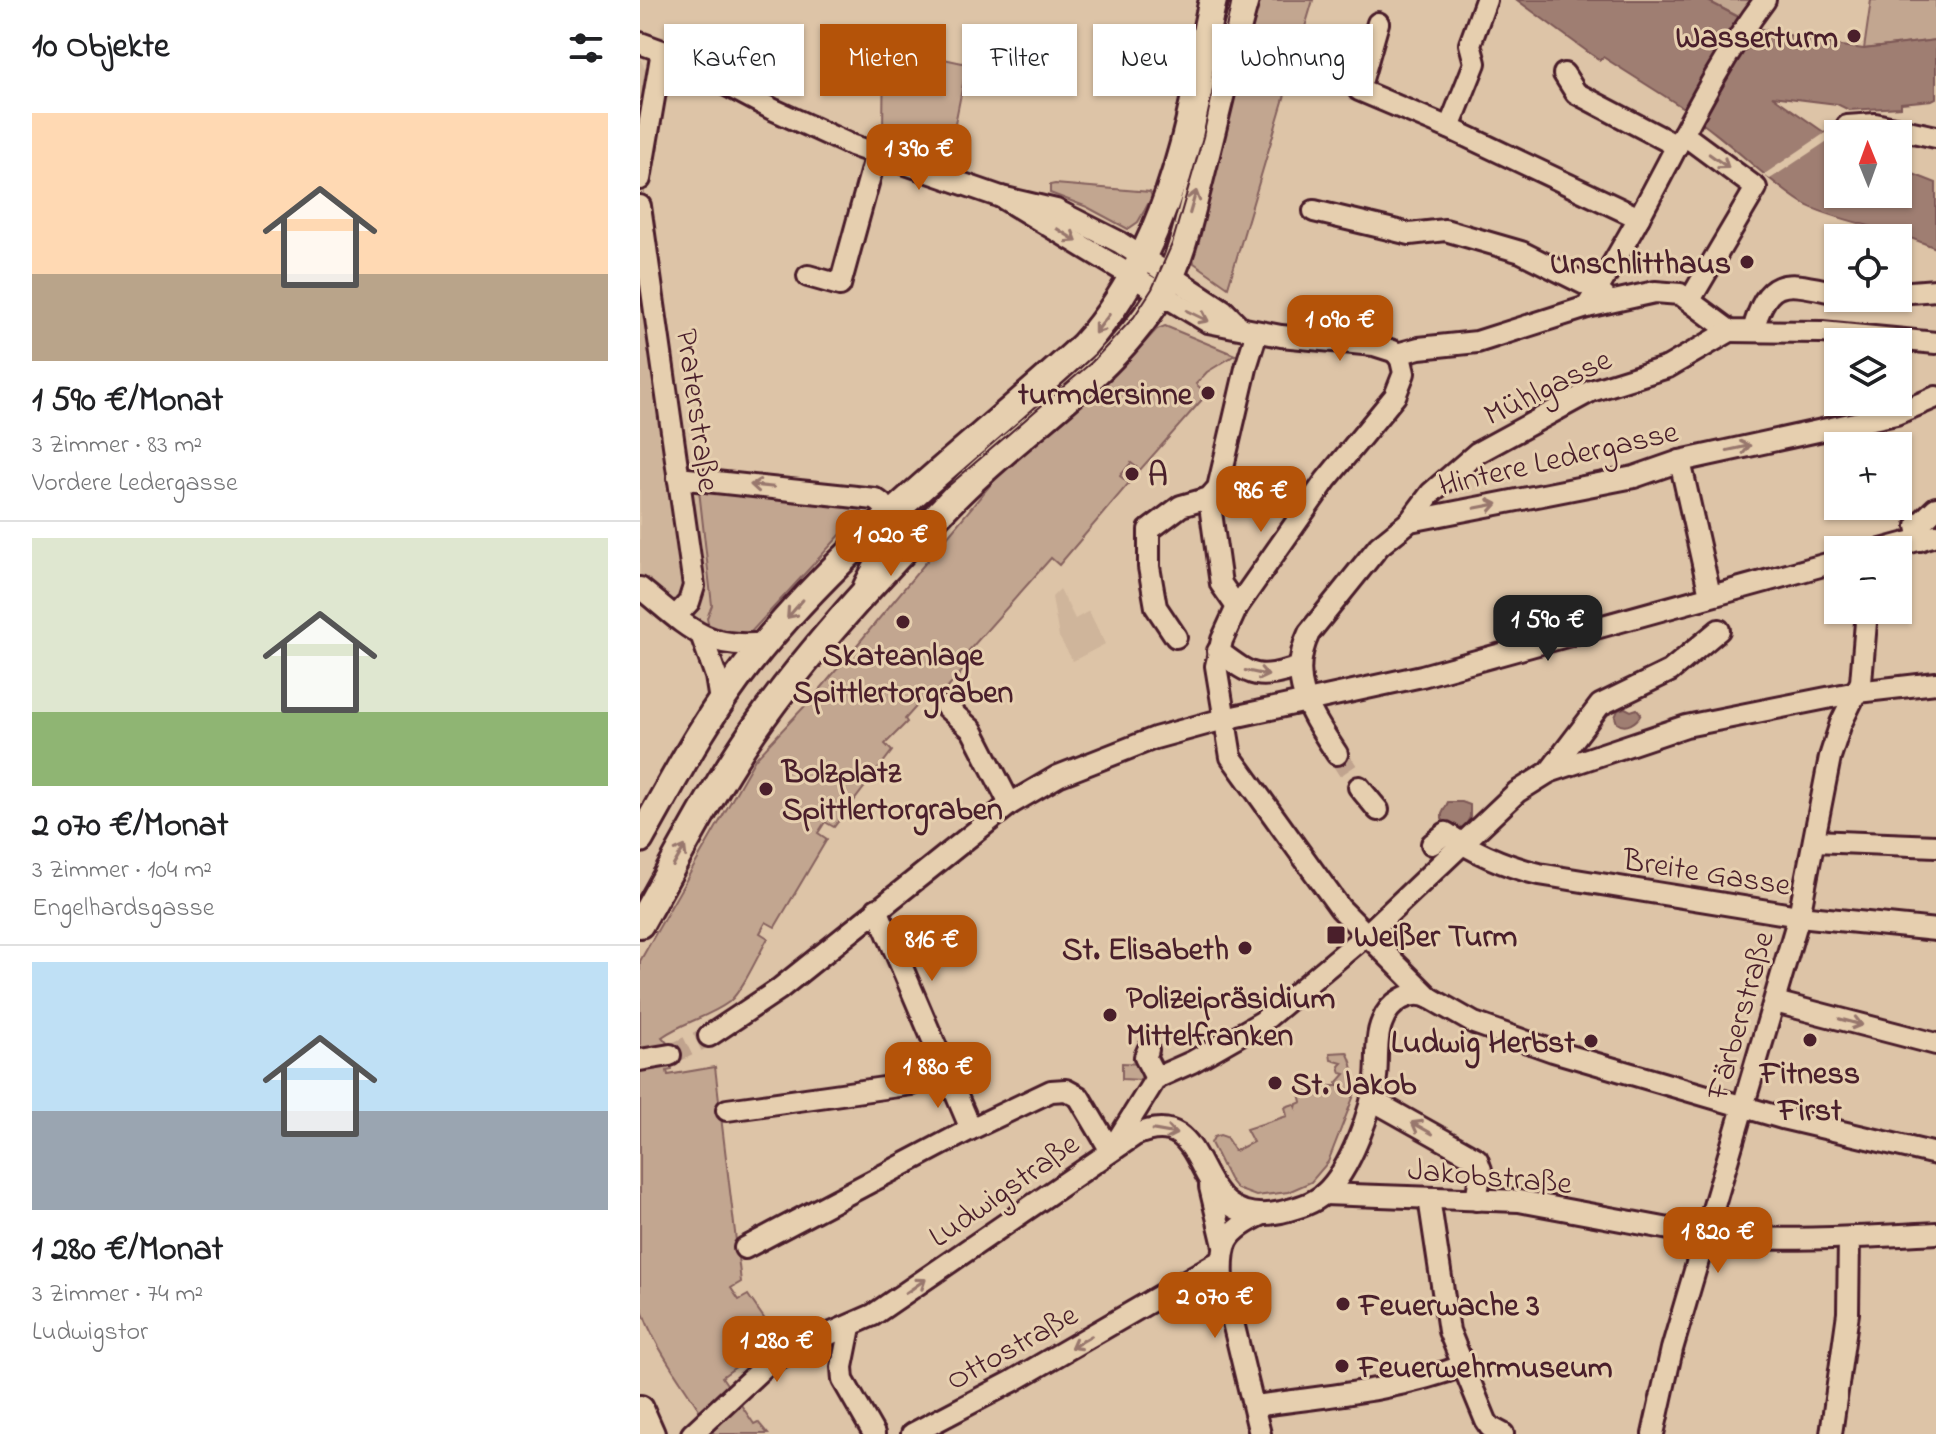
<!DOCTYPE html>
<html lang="de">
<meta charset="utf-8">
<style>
:root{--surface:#fff;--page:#f2f2f2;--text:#202124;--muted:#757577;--line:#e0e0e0;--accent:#b45309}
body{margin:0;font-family:"Indie Flower",sans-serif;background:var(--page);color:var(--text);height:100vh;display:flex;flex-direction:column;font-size:30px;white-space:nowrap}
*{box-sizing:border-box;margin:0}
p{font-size:26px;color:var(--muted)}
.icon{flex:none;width:44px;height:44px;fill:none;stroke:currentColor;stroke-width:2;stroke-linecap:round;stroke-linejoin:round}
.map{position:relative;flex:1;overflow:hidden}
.details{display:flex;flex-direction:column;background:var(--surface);width:640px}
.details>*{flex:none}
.guide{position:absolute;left:24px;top:24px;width:760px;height:72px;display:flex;gap:16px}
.needle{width:52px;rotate:359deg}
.tools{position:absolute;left:1184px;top:120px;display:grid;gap:16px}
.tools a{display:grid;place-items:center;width:88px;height:88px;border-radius:0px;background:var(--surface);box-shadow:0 2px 6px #0004;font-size:40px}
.price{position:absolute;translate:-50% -68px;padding:0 18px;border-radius:16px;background:var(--accent);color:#fff;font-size:26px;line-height:52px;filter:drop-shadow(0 2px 4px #0008)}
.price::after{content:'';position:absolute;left:50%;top:48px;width:24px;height:18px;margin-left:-12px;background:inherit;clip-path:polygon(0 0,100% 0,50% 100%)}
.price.current{background:#222;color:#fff}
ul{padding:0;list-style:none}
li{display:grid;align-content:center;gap:16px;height:424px;padding:0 32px}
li+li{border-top:2px solid var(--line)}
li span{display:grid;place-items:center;height:248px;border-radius:0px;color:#555}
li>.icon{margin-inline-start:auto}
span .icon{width:144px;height:144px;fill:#fffc;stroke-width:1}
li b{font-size:34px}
h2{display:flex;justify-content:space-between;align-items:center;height:96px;padding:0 32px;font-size:34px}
.tag{padding:0 28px;border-radius:0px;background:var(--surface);box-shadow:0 2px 6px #0004;font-size:28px;line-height:72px}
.tag.current{background:var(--accent);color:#fff}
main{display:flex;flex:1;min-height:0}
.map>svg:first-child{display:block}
.built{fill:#cfb59b}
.green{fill:#c2a690;stroke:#86625e;stroke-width:2}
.water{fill:#9f7e72;stroke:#7d5856;stroke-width:2}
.pier{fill:#ddc4a7}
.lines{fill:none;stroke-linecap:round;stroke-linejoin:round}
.minor-tunnel{stroke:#c0a38e;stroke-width:20;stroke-dasharray:20 10;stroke-linecap:butt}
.minor-casing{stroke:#4a1f2b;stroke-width:26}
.major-casing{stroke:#4a1f2b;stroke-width:32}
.minor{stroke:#e6cfaf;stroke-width:20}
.major{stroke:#e6cfaf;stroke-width:26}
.tram{stroke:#4a1f2b;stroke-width:2}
.oneway{stroke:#98776d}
.poi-dot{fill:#4a1f2b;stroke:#e6cfaf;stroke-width:3}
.labels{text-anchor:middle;stroke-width:6;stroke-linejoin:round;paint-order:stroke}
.poi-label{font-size:32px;font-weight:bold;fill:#4a1f2b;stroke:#e6cfaf;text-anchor:start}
.street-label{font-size:32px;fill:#4a1f2b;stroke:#e6cfaf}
</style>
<main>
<section class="details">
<h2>10 Objekte<svg class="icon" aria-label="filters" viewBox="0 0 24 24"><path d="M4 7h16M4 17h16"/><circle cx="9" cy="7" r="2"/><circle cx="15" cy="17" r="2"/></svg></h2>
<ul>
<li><span style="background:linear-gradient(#ffd9b3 65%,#b9a48a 0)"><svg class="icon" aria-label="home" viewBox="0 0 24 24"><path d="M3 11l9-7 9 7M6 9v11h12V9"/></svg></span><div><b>1 590 €/Monat</b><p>3 Zimmer · 83 m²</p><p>Vordere Ledergasse</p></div></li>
<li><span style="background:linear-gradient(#dfe7d0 70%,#8fb573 0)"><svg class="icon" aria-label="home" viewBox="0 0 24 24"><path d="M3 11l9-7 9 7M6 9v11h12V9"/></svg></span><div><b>2 070 €/Monat</b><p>3 Zimmer · 104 m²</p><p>Engelhardsgasse</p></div></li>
<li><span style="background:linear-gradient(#bfe0f5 60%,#9aa5b1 0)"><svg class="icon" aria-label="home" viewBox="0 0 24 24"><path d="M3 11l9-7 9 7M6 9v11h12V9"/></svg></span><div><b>1 280 €/Monat</b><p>3 Zimmer · 74 m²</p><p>Ludwigstor</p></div></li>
</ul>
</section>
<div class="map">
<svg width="1296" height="1434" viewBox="0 0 1296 1434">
<rect width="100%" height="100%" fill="#ddc4a7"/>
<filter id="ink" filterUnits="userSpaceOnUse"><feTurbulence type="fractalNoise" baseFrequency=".0125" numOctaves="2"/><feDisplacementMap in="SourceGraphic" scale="16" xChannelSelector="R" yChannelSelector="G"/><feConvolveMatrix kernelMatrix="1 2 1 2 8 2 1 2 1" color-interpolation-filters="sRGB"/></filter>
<g filter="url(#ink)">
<g class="built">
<polygon points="0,58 9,79 0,140"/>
<polygon points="0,275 37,485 59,490 72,605 67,618 69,627 0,577"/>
<polygon points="420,589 435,619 449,611 465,644 433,661 419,637 412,597"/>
</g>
<g class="green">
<polygon points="620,0 673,0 588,287 554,263 552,249"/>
<polygon points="1066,0 1110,0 1101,18"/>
<polygon points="1231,0 1296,0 1296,40 1224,49"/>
<polygon points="244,46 327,64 309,154 243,132"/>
<polygon points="415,184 510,192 512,197 498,222 488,229 447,207 410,193 410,185"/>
<path d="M525,326L595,355L567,372L556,384L567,394L500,470L491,463L480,476L489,483L419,565L411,558L324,656L330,662L295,703L283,699L265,719L267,722L245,744L252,751L194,827L185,822L178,833L187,839L135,927L126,922L120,933L128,938C118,955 103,990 89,1002C69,1017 43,1022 22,1037L28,1044L32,1070L27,1071L28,1075L75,1067L101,1282L91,1288L99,1300L108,1295L137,1337L82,1377L114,1424L118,1422L128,1434H74C50,1391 14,1351 0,1304V961L115,759L178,692L371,460L481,368L517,329Z"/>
<polygon points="59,490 201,506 206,501 226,507 111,632 92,641 69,627 67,618 72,605"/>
<path d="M707,1052C713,1064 716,1075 712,1087L716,1090L688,1162L671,1182L648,1192L616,1196L597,1189L589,1179L571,1143L574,1137L580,1135L586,1137L595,1151L613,1142L606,1129L647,1116L645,1107L654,1104L656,1108L657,1104L662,1102L660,1093L665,1092L666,1095L667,1091L675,1089L677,1092L678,1088L685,1086L687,1090L688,1086H699L697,1083L705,1074L701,1073L699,1066L702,1063L691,1060L690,1053Z"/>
<polygon points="482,1063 502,1064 501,1080 482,1079"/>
</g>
<g class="water">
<path d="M877,0H1066L1121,29L1201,46L1224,49L1296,40V98L1292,100L1261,103V107L1209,110L1197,104L1132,96L1198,142V194H1258V168L1296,183V248L1248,229L1247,231C1224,224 1183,215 1164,204C1121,177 1088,138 1045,112V109L963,57L960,60L948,52Z"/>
<path d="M985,708L991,711L997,709L1001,714C997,722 986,730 977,723L975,717L978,710Z"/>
<polygon points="808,802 822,802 830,805 830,817 825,827 812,829 802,819 802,814"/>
</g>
<polygon class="pier" points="1188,131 1195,136 1130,179 1123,175"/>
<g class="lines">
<g class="minor-tunnel">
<polyline points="697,754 719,787"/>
<polyline points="30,1055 69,1036"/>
</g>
<defs>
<g id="minor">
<polyline points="738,23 719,90 809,128 999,218"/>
<polyline points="0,43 22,51 132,109 211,145 361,197 416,210 479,242 583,310 600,327"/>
<polyline points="924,74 936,93 1037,146"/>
<polyline points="1207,126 1235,124 1296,137"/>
<polyline points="809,128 835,63 830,44 846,0"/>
<polyline points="1043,134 1116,188 1050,300"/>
<polyline points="0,179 22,51"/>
<polyline points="361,197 568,322 641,336 734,345 753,351 757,354 779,348 837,342 947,307 1015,292 1040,294 1090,331 1182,332 1296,343"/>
<polyline points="0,206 54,586 49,602 36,616"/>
<polyline points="674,211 770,234 805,230 881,252 957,290 965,297"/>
<polyline points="168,276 200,285 236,154"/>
<polyline points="1258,293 1296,290"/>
<path d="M947,307C966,275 985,244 1002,212C1041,140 1076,65 1125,0"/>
<path d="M1113,331C1128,273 1148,283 1198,293"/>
<polyline points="757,354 761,360 764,373 755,396 686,480 597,607 582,640 576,666 591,757 700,908 790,998 834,1023 913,1051 1142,1118 1296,1154"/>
<polyline points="1040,461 1070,595"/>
<path d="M38,478L235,499C271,520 235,561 224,586"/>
<polyline points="569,498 581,584 597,607"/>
<polyline points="770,521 791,493 837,453 951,391 1028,367 1090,331"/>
<polyline points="1280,540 1277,526 1296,508"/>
<polyline points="1241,550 1296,535"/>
<path d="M0,588C44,623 64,651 125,643"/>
<polyline points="62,637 76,676 80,701"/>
<polyline points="536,637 516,607 509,567 509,530 541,506 569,498 578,488 607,364 617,332"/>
<path d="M578,651C614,678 617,680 660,667"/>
<polyline points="306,707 332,730 370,804"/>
<path d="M697,754C672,715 646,681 669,633L739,546L770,521L994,477L1040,461L1256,414L1296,397"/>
<polyline points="909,772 1046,726 1217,692 1296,683"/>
<polyline points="719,787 738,810"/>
<polyline points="1174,841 1296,846"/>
<path d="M792,844L806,833C835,853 865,866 899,874L1159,916L1296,930"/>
<polyline points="237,909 331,1129"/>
<polyline points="1135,1002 1296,1044"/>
<polyline points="69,1036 138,990 370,804 418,776 515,738 584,719 782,676 1198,561"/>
<polyline points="508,1050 505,1057 516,1078"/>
<polyline points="0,1060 30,1055"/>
<polyline points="732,1100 837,1159 841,1170 836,1200"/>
<polyline points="87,1110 272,1084 306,1073"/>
<polyline points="475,1144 516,1078 552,1062 622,1022 726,935 877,792 909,772 960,705 1030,671 1079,630"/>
<polyline points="570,1187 584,1246"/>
<path d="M684,1194L879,1201L1067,1236C1143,1242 1220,1237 1296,1233"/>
<polyline points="789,1198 809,1331 846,1421 850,1427 863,1434"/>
<polyline points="105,1248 331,1129 411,1091 426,1090 439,1097 471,1151"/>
<polyline points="210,1327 202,1367 203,1380 234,1434"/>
<path d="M615,1406C686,1396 757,1391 825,1365"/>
<path d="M52,1434L126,1365L155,1349L233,1315L495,1135C579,1099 543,1233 641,1212C657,1208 673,1204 685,1193C710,1171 732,1109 736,1077C738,1060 735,1038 742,1022C749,1003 770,988 790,998"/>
<polyline points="272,1434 373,1381 582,1260"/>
<path d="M620,1434L583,1281C581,1243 585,1232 621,1215"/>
<polyline points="1013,1434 1032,1349 1159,916 1190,757 1201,723 1221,682 1227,610"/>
<polyline points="1191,1434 1208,1313 1209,1238"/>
</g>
<g id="major">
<path d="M0,839C34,779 66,717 109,663C205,541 330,450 444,345C504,278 537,184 555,96C561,64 565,32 573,0"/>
<path d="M0,924C37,859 71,792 113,731C171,647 243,571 314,498C383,427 477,374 526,285C541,257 548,224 556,193C573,129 587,64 605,0"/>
<polyline points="0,1409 11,1434"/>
</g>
</defs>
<use href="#minor" class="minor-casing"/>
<use href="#major" class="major-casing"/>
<use href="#minor" class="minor"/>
<use href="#major" class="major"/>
<polyline class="tram" points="306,488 452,362 494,317 512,289 532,244 563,137 592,0"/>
</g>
<defs><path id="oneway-shaft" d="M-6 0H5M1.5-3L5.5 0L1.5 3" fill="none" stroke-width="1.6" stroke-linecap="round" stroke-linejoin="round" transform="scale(2)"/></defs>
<g class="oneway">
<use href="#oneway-shaft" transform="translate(1079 161) rotate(36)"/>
<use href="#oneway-shaft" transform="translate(553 202) rotate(-74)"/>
<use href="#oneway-shaft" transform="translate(427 235) rotate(32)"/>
<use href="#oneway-shaft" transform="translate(558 316) rotate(26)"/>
<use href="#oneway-shaft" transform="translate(462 324) rotate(127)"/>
<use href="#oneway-shaft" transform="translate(1099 448) rotate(-12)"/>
<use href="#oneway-shaft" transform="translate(122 486) rotate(-174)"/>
<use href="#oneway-shaft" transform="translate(846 506) rotate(-11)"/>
<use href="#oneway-shaft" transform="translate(155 609) rotate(131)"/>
<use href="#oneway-shaft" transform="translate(617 673) rotate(12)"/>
<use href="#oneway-shaft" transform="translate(39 856) rotate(-60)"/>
<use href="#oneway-shaft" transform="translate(1211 1022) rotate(15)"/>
<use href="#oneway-shaft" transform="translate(782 1128) rotate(-151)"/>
<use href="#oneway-shaft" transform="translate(525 1132) rotate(10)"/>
<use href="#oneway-shaft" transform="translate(276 1286) rotate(-35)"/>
<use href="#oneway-shaft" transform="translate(441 1342) rotate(150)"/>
</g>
</g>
<g class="poi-dot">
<circle cx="1214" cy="36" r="8"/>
<circle cx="1107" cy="262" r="8"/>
<circle cx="568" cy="393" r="8"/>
<circle cx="492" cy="474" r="8"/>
<circle cx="263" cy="622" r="8"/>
<circle cx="126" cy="789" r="8"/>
<rect x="686" y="925" width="20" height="20" rx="4"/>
<circle cx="605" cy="948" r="8"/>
<circle cx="470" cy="1015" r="8"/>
<circle cx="1170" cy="1040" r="8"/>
<circle cx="951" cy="1041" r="8"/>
<circle cx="635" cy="1083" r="8"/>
<circle cx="703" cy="1304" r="8"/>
<circle cx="702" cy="1366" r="8"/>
</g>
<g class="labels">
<g class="poi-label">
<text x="1198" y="47" text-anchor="end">Wasserturm</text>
<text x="1091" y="273" text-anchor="end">Unschlitthaus</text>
<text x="552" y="404" text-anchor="end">turmdersinne</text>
<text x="508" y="485">A</text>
<text x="263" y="665" text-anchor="middle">Skateanlage<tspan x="263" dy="37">Spittlertorgraben</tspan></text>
<text x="142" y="782">Bolzplatz<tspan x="142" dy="37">Spittlertorgraben</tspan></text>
<text x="714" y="946">Weißer Turm</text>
<text x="589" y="959" text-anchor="end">St. Elisabeth</text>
<text x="486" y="1008">Polizeipräsidium<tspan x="486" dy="37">Mittelfranken</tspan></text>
<text x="935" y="1052" text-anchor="end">Ludwig Herbst</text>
<text x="1170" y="1083" text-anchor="middle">Fitness<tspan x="1170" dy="37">First</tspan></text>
<text x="651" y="1094">St. Jakob</text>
<text x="719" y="1315">Feuerwache 3</text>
<text x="718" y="1377">Feuerwehrmuseum</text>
</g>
<g class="street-label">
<text transform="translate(907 386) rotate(-26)" y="11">Mühlgasse</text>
<text transform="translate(59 410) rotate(82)" y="11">Praterstraße</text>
<text transform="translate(918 457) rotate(-13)" y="11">Hintere Ledergasse</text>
<text transform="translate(1067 871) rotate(9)" y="11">Breite Gasse</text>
<text transform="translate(1099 1015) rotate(-74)" y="11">Färberstraße</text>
<text transform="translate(850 1175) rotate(5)" y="11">Jakobstraße</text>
<text transform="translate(363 1189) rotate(-35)" y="11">Ludwigstraße</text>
<text transform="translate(371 1346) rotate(-29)" y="11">Ottostraße</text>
</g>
</g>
</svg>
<div class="tools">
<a><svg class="needle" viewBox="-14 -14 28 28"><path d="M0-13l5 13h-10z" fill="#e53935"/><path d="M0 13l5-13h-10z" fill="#757577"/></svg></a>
<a><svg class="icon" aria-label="locate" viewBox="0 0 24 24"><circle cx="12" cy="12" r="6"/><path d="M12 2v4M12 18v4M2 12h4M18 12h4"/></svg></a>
<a><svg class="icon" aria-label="layers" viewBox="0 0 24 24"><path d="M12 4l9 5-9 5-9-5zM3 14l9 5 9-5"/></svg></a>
<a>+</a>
<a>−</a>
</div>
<b class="price" style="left:279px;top:192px">1 390 €</b>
<b class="price" style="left:700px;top:363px">1 090 €</b>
<b class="price" style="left:621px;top:534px">986 €</b>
<b class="price" style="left:251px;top:578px">1 020 €</b>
<b class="price current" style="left:908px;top:663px">1 590 €</b>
<b class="price" style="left:292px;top:983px">816 €</b>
<b class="price" style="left:298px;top:1110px">1 880 €</b>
<b class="price" style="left:1078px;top:1275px">1 820 €</b>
<b class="price" style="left:575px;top:1340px">2 070 €</b>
<b class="price" style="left:137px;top:1384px">1 280 €</b>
<div class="guide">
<a class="tag">Kaufen</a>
<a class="tag current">Mieten</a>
<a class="tag">Filter</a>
<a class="tag">Neu</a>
<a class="tag">Wohnung</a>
</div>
</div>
</main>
